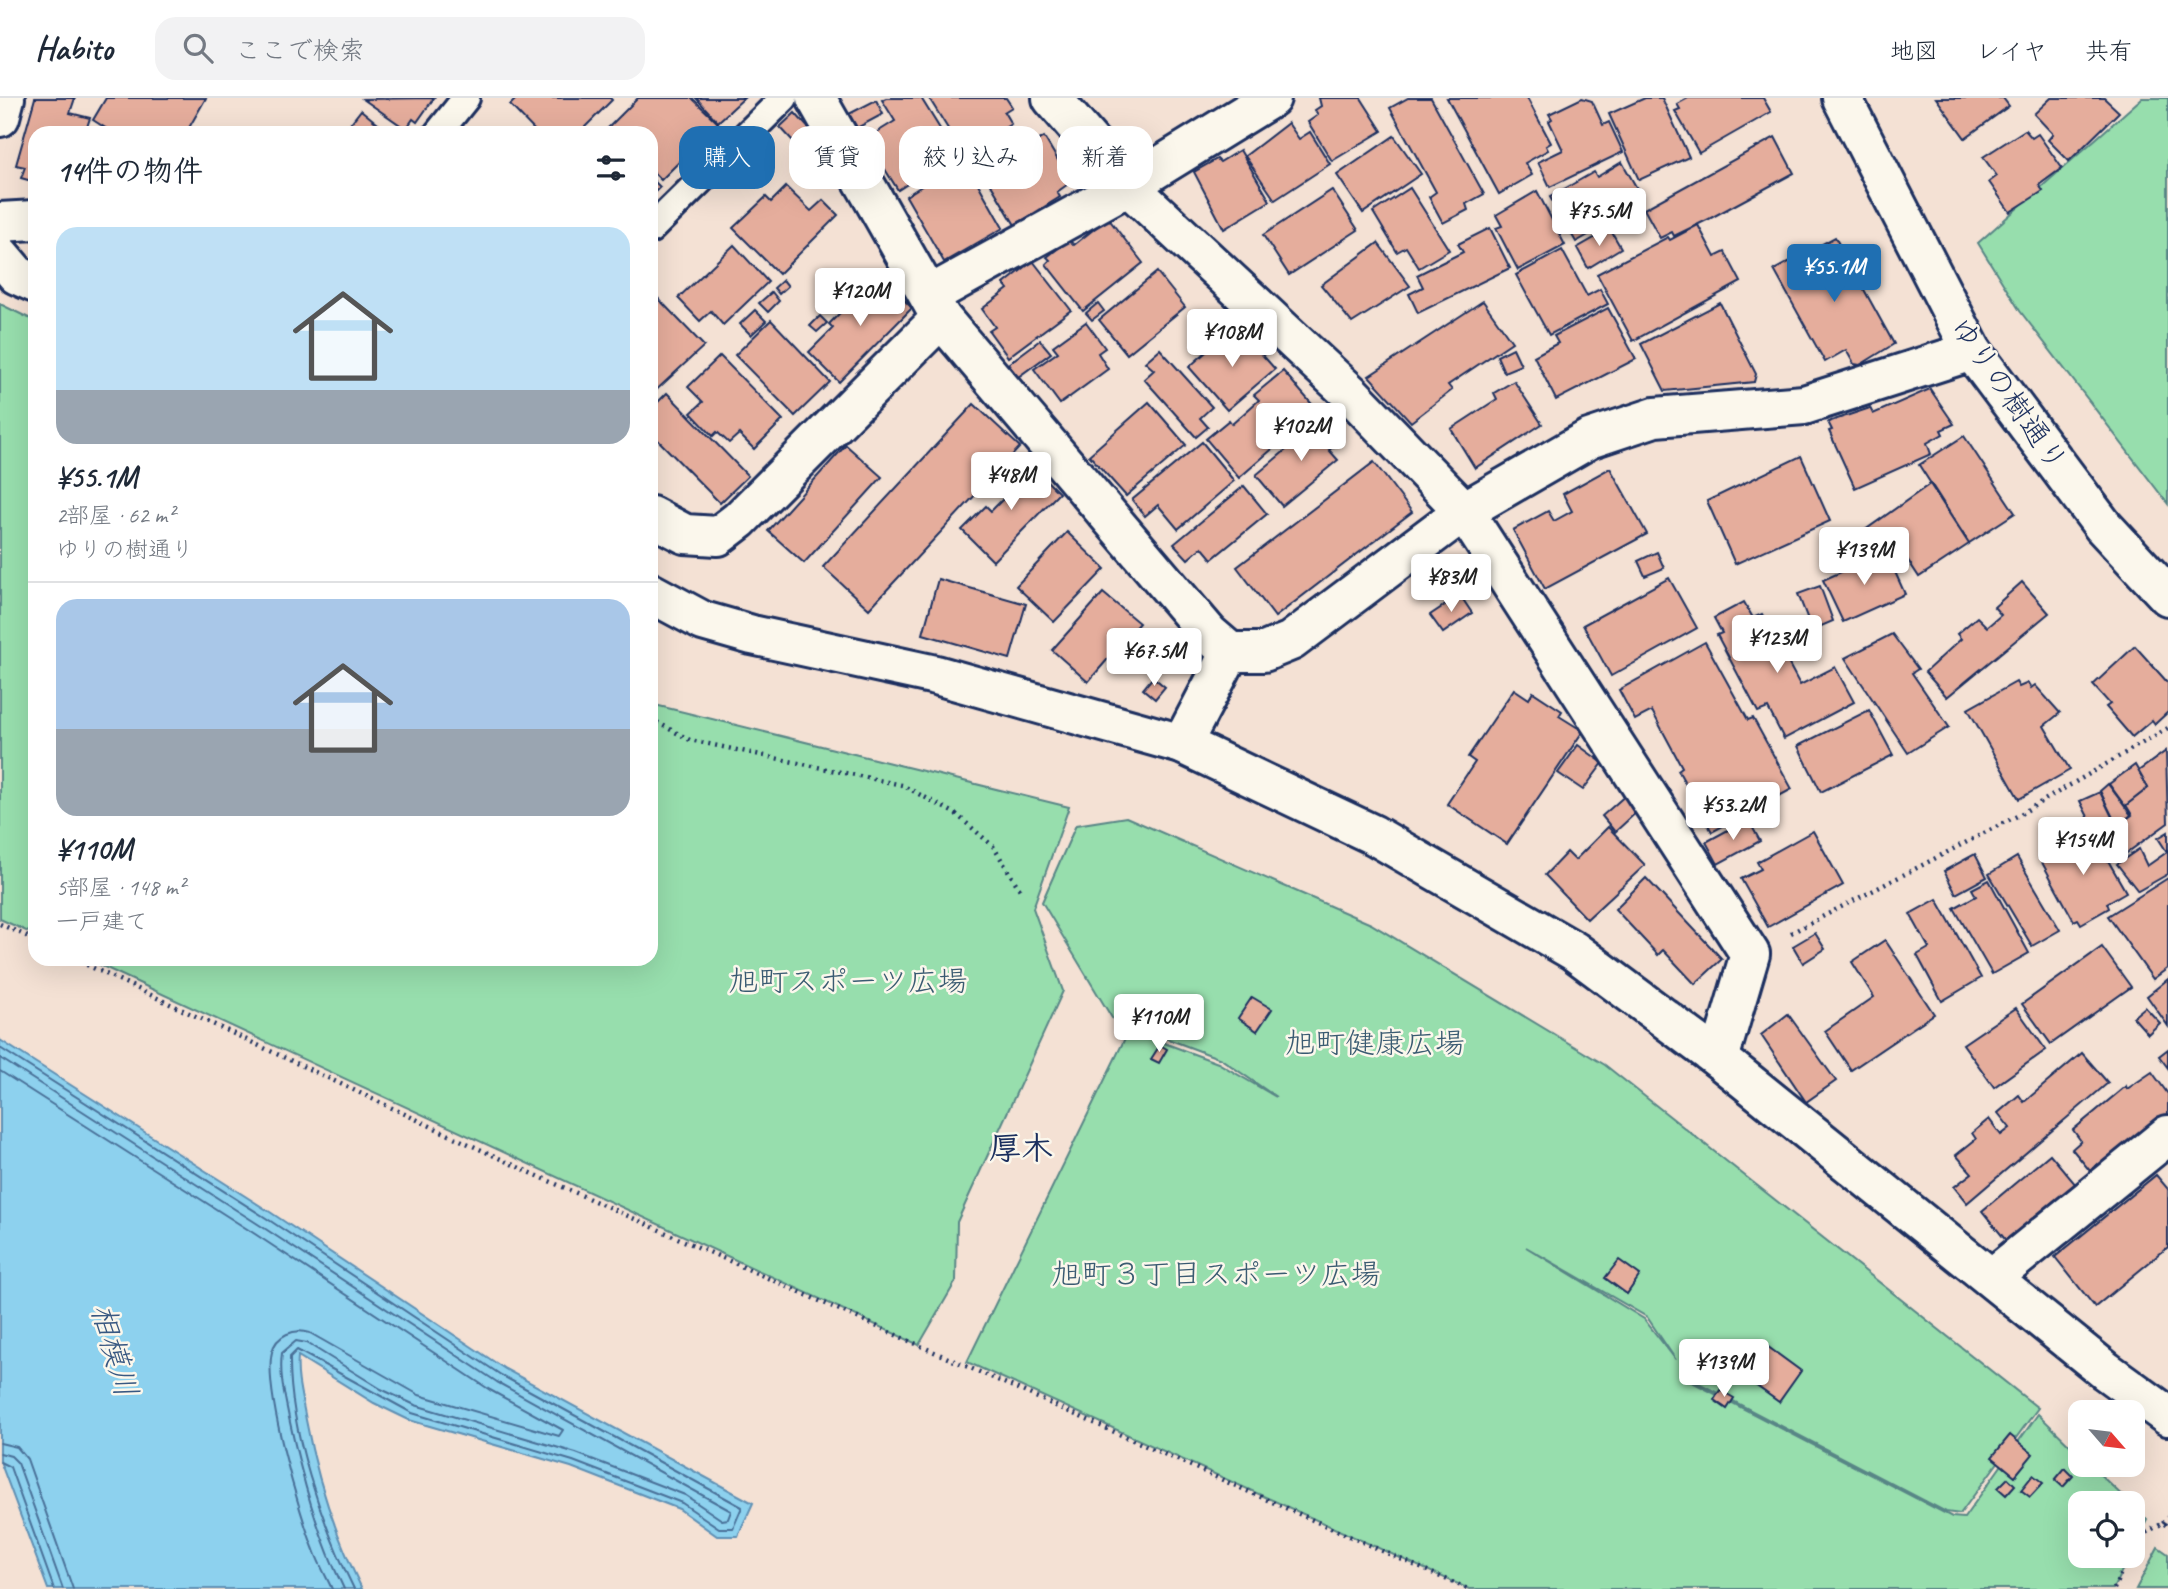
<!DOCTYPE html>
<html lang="ja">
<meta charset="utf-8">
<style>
:root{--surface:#fff;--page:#f2f2f3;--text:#1f2937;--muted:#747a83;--line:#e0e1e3;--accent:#1f6fb2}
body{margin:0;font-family:Caveat,"Klee One",sans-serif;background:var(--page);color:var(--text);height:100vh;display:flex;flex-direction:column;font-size:26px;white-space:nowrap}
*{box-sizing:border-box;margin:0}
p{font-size:23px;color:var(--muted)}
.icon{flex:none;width:38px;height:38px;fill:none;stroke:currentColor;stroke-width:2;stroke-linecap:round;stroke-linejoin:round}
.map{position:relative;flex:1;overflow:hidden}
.side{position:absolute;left:28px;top:28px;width:630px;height:840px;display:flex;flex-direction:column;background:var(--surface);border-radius:21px;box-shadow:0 7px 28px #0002}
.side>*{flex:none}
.top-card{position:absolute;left:679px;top:28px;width:665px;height:63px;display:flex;gap:14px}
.needle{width:46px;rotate:118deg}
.tools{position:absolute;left:2068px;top:1302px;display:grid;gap:14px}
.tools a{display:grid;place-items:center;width:77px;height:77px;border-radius:14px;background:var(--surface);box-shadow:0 7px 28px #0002;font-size:35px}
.price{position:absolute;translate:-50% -60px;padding:0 16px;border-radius:7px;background:#fff;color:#222;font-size:23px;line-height:46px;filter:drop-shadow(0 2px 4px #0008)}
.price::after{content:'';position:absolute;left:50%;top:42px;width:21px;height:16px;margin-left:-10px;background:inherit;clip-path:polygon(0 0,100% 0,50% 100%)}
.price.on{background:var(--accent);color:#fff}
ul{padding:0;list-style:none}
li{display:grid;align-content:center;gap:14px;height:371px;padding:0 28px}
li+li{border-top:2px solid var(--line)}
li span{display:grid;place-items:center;height:217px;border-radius:21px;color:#555}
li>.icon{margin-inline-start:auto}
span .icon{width:126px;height:126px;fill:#fffc;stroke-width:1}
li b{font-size:30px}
h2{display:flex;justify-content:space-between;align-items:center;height:84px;padding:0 28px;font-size:30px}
.pill{padding:0 24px;border-radius:21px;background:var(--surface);box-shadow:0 7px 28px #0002;font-size:24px;line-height:63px}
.pill.on{background:var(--accent);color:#fff}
header{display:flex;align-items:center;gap:42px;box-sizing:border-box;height:98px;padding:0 35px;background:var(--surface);border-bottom:2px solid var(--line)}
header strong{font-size:33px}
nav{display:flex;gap:38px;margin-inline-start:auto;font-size:24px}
.search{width:490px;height:63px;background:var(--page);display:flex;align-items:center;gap:18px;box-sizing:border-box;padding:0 24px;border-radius:21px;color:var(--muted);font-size:26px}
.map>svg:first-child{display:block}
.green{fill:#97dead;stroke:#598686;stroke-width:2;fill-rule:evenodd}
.water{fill:#8dd1ee;stroke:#5f90b4;stroke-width:2}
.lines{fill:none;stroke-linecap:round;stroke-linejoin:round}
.shore{stroke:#497098;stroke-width:2}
.building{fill:#e5ad9c;stroke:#1b2f5e;stroke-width:2}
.service-casing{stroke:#1b2f5e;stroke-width:32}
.minor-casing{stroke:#1b2f5e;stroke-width:44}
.secondary-casing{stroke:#1b2f5e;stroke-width:44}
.path{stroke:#1b2f5e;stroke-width:4.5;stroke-dasharray:2 5;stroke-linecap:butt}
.service{stroke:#fbf7ec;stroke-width:26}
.minor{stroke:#fbf7ec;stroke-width:38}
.secondary{stroke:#fbf7ec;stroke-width:38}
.labels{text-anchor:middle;stroke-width:5;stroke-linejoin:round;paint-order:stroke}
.street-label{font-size:30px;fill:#1b2f5e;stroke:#fbf7ec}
.park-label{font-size:30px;fill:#3a5b72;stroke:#fbf7ec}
.neighbourhood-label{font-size:32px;font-weight:bold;fill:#1b2f5e;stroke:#fbf7ec}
.water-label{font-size:32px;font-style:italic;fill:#385882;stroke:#fbf7ec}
</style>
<header>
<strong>Habito</strong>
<div class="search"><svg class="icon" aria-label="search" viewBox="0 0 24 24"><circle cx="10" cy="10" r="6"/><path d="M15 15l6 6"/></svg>ここで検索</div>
<nav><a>地図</a><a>レイヤ</a><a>共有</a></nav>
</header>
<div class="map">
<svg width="2168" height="1491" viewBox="0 0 2168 1491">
<rect width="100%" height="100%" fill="#f4e1d4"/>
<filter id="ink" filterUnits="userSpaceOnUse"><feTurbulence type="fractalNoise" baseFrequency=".0143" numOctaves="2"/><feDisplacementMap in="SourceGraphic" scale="14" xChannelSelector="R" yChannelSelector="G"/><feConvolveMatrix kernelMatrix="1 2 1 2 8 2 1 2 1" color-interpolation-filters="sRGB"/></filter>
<g filter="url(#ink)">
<g class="green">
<polygon points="2142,0 2168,0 2168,406 2020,213 1978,145"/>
<polygon points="0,206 35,223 35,837 0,821"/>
<polygon points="651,606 1069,709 1033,810 1063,893 957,1124 956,1183 919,1247 87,861 651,861"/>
<path d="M1126,719L1371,826L1605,967L2038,1310L1960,1416L1946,1414L1689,1280L1692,1284L1952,1419L1964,1420L2038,1316L2081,1358V1367H2090L2130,1405H2081V1458H2129L2113,1491H1469L967,1264L1129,932L1218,965L1276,999L1221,961L1112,920L1042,804L1076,727ZM1526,1149L1647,1219L1676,1262L1644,1221Z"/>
<polygon points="2133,1408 2147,1422 2133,1450"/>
<polygon points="2158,1449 2168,1456 2168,1491 2136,1491"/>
</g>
<path class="water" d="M0,942L270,1114L505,1271L753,1405L738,1438H717L679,1411L571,1369L409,1322L374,1305L298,1258C296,1280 302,1300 306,1322C317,1382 335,1436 362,1491H48L0,1363Z"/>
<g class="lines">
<g class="shore">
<path d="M0,950L266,1120L501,1277L742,1409L733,1430H719L682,1405L573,1363L412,1315L297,1252L290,1259C289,1332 322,1426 354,1491"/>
<path d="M0,960L261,1128L497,1284L731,1413L728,1421L722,1422L685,1397L576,1355L415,1307L381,1291L307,1245L296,1243L282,1255C279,1277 285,1299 289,1320C302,1380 317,1436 344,1491"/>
<path d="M0,973L255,1136L490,1292L563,1332L559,1338L419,1297L310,1235C294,1230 276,1237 272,1254C263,1291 299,1415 314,1452C319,1466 326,1478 332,1491"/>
<polyline points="0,1345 17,1349 27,1361 73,1491"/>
<polyline points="0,1355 11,1358 18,1365 63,1491"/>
<polyline points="0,1364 10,1369 54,1491"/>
</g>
</g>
<g class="building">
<polygon points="35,0 75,0 70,15 90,20 85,35 35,35 35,84 21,80 25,69 16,67"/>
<polygon points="106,0 206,0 186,35 108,35 110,33 93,22"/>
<polygon points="434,0 417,24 413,21 406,31 363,1"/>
<polygon points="517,0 610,0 612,2 579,35 537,35 510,7"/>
<polygon points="638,0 692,0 718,25 661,82 651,72 651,35 613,35 608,30"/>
<polygon points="696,0 744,0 718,24"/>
<polygon points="886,0 921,0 955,55 898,92 866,41 895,23 882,2"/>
<polygon points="929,0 1006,0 1012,9 1004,14 1011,26 963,55"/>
<polygon points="1319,0 1361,0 1382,33 1332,63 1308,24 1318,17 1315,12 1321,8"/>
<polygon points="1408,0 1431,0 1484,96 1466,106 1468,112 1443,125 1429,99 1436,94 1390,10"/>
<polygon points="1447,0 1527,0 1551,45 1546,48 1548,52 1525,65 1532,77 1499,96"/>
<polygon points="1582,0 1592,3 1603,27 1609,24 1623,54 1550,89 1538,64 1563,52 1549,23 1552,21 1549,16"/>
<polygon points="1645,0 1662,0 1689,59 1639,82 1609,16"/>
<polygon points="1688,0 1763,0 1771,14 1699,55 1675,13 1680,11 1677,6"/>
<polygon points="1936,0 2003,0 2009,8 1965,40"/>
<polygon points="2051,0 2104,0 2119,14 2069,63 2048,42 2053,36 2034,16"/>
<polygon points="876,2 883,16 857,30 849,16"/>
<polygon points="361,12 389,35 343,35"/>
<polygon points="795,15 821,44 806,57 780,29"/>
<polygon points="1288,25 1299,41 1310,34 1330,66 1275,102 1245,58"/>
<polygon points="2025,32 2032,40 2038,36 2062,70 2039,87 2043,93 2010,114 1989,84 1997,78 1983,59"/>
<polygon points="1394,38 1421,76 1363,115 1337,77"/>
<polygon points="1044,39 1071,84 1057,94 1060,99 1015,127 984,75"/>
<polygon points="1775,39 1794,75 1709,121 1674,138 1672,134 1660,140 1644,111"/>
<polygon points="1240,52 1270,103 1224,131 1194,74 1217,61 1220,64"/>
<polygon points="964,61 1003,130 944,164 906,98"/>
<polygon points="1622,64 1639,94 1634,98 1637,103 1622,112 1625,116 1576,144 1550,99 1594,74 1597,79"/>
<polygon points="651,80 660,89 651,98"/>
<polygon points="786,89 811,113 823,102 838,117 779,176 733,130 766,99 771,104"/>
<polygon points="1410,90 1449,152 1419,170 1406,149 1397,154 1373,114"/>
<polygon points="1332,92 1358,132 1289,177 1263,137"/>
<polygon points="1537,93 1565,147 1518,172 1496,130 1502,128 1496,117"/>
<polygon points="1108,120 1143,165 1083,213 1046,166 1050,162 1047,159 1069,142 1074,147"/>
<polygon points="1698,127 1715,159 1725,154 1741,184 1633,243 1597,176 1668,139 1670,142"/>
<polygon points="1490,130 1510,170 1418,215 1409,196 1423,189 1417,177 1463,154 1458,146"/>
<polygon points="1610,131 1621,150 1588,170 1577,150"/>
<polygon points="1835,139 1894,246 1860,267 1854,266 1846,252 1825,264 1774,172"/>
<polygon points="1378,145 1410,188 1352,225 1321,187"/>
<polygon points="734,147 768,184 723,227 711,213 700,223 678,200"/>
<polygon points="1562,152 1587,198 1600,191 1608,206 1549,237 1516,177"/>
<polygon points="1033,163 1071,212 1008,259 989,233 995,229 982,211 1008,191 1004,186"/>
<polygon points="1157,174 1185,209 1127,256 1099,222"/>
<polygon points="878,176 912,210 839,284 809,254 833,230 829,226"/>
<polygon points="783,182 788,188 779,196 774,190"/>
<polygon points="651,193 704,248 651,297"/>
<polygon points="772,194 779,203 768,214 759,205"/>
<polygon points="1483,203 1512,244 1448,287 1452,292 1411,324 1369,278"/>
<polygon points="1098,205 1104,213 1092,222 1086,215"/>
<polygon points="1720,205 1756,276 1754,284 1665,293 1641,246"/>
<polygon points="1608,210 1636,261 1556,302 1534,258 1558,245 1554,238"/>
<polygon points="755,212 766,223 751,237 740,226"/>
<polygon points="820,218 827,225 817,234 810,228"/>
<polygon points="771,222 830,284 795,318 735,257"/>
<polygon points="1086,224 1105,250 1098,255 1108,271 1060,306 1034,271 1058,254 1053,248"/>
<polygon points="1241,233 1275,271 1227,312 1189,269 1222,240 1227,246"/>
<polygon points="1040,242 1051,255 1018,279 1008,266"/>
<polygon points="1513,250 1521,267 1504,274 1497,258"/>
<polygon points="1160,251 1212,309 1200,320 1208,329 1196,339 1144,281 1154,272 1145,264"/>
<polygon points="720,258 783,322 754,351 739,336 729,345 717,334 713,338 691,315 703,304 688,289"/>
<polygon points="1283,273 1317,312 1239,380 1206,341 1229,322 1232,326 1259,302 1254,297"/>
<polygon points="1514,283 1542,326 1475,370 1451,331 1497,301 1494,295"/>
<polygon points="1930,291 1954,326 1941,332 1943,336 1927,345 1931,356 1855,390 1829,333 1832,332 1828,324 1870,310 1873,316"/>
<polygon points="667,295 748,378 720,405 651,335 651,311"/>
<polygon points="1149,304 1186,347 1126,398 1089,357"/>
<polygon points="974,306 1020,349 869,511 823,469"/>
<polygon points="1323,321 1341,343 1329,352 1338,362 1282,408 1256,377"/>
<polygon points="1964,338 2015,415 1969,445 1919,367"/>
<polygon points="1202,344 1234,383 1178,431 1158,407 1145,418 1132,402"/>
<polygon points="846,347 882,379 804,465 768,433"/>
<polygon points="1801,358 1830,423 1735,466 1707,403"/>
<polygon points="1027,363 1059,395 993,463 962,432 986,408 991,413 1007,397 1001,390"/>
<polygon points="1374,364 1412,414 1275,519 1237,469"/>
<polygon points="1610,370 1647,436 1545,491 1513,432 1548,413 1554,423 1572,413 1563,396"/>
<polygon points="1930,386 1969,446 1919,479 1896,444 1883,452 1867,456 1861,435"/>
<polygon points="1244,388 1267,416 1212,461 1202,449 1188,461 1174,446"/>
<polygon points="1067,434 1105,471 1054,524 1016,488"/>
<polygon points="1657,454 1664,470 1645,478 1638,463"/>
<polygon points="1886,454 1905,496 1843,524 1823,482"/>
<polygon points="1669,480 1697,530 1611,578 1583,527"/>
<polygon points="938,481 1026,506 1010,561 923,536"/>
<polygon points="2022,484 2049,515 1947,599 1925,574 1961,541 1957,536 1977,519 1987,529 2001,517 1994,509"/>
<polygon points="1820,488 1833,523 1812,532 1798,496"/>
<polygon points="1103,495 1139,525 1088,584 1052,552"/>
<polygon points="1460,497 1472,515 1443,535 1430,517"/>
<polygon points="1744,504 1753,520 1762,516 1800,587 1835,569 1854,604 1784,641 1768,610 1758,614 1717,537 1722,535 1714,520"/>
<polygon points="1892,536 1918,571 1912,575 1949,629 1908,655 1845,560"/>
<polygon points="1705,544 1748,622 1753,620 1792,691 1712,734 1678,672 1682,669 1652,613 1635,622 1619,592"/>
<polygon points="2135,548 2168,585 2168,614 2155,626 2152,622 2132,639 2106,609 2110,606 2093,587"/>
<polygon points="1153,579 1165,589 1155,601 1143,591"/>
<polygon points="2016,584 2019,589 2028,585 2031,590 2035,587 2060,615 2044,628 2070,672 2019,701 1968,611"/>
<polygon points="1514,591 1529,601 1533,594 1562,613 1559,618 1583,633 1507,746 1447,706 1475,664 1468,659"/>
<polygon points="1869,612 1893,657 1821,694 1798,648"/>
<polygon points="1578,647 1603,665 1583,692 1558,675"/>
<polygon points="2166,653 2168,725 2117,762 2101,739 2132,717 2126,707 2148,690 2137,674"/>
<polygon points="2135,667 2148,690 2125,708 2109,686"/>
<polygon points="2108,686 2131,717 2117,728 2100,693"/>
<polygon points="2100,694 2116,727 2097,737 2080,703"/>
<polygon points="1627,696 1640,711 1615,734 1602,718"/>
<polygon points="1748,721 1760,743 1718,766 1706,744"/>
<polygon points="1608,729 1645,767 1587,821 1545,777 1567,754 1575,762"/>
<polygon points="2090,731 2126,794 2107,805 2109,810 2081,826 2078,821 2074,823 2039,759"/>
<polygon points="1813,733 1843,787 1768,829 1741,781 1761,771 1757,764"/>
<polygon points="2168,734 2168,776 2138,793 2117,766 2139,751 2147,768 2167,754 2158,740"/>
<polygon points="1975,756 1987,779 1956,796 1944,773"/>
<polygon points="2017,759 2060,832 2032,848 1989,776"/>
<polygon points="1646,780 1722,861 1695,886 1663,852 1658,857 1615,811"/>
<polygon points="2168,780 2168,870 2153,881 2108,818"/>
<polygon points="1989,782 2029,855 1992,876 1954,810 1976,798 1972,791"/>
<polygon points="1937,801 1981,880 1942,903 1917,857 1929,850 1910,816"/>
<polygon points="1815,835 1825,851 1803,865 1793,848"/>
<polygon points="1885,842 1934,916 1851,972 1825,933 1874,899 1852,864"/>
<polygon points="2102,849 2131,889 2051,946 2022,906"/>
<polygon points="2168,881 2168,928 2147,898"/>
<polygon points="1252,899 1272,911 1257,933 1238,920"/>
<polygon points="2145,909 2160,925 2148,936 2133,919"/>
<polygon points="2016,910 2046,952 1994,989 1963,946"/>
<polygon points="1788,916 1836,983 1806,1004 1761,937"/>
<polygon points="1160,947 1167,951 1159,965 1151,961"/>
<polygon points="2168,951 2168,970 2159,958"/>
<polygon points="2082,955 2108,985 1967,1105 1954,1089 1972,1075 1956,1057 1976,1041 1972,1035 1989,1021 2001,1037 2010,1030 1998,1015 2019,997 2024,1004"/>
<polygon points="2152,974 2168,996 2168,1024 2105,1075 2097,1066 2090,1073 2072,1051 2081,1043 2073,1032 2126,988 2127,991"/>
<polygon points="2050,1056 2077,1088 2008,1145 1982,1113"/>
<polygon points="2156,1077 2168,1091 2168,1149 2095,1209 2055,1159"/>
<polygon points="1619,1162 1640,1177 1627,1196 1605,1180"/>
<polygon points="1760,1243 1801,1273 1779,1304 1737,1274"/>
<polygon points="1720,1292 1734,1300 1727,1311 1714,1302"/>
<polygon points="2010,1337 2033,1356 2015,1378 1992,1359"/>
<polygon points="2065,1370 2073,1378 2063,1389 2055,1382"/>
<polygon points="2033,1377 2043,1385 2030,1399 2021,1392"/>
<polygon points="2008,1380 2015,1387 2006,1397 1998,1390"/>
</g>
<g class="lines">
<defs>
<g id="service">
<polyline points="438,35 466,0"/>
<polyline points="651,131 784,0"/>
</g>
<g id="minor">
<polyline points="816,0 941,220 1209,536 1230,554 1264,554 1291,543 1464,413 1589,341 1655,319 1804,307 1972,253"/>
<polyline points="1052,0 1128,88 1351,296 1464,413 1750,856 1719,961"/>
<polyline points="0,19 5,0"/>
<polyline points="0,124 35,122"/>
<polyline points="0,157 17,177 35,185"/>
<polyline points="930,197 1128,88 1271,0"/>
<polyline points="651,418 685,436 718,438 739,422 941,220"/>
<polyline points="651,495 703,523 752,537 936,577 1182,646 1374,737 1574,853 1719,961 2106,1273 2168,1318"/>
<polyline points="1182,646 1230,554"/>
<polyline points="1993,1179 2168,1037"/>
</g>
<polyline id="secondary" points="1842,0 1972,253 2103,428 2168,498"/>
</defs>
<use href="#service" class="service-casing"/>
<use href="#minor" class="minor-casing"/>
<use href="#secondary" class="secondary-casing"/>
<g class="path">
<polyline points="651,621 690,642 902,687 956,716 993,748 1022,795"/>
<polyline points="0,826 35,842"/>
<polyline points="1791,835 2017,718 2168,630"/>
<polyline points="74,861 520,1070 1468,1491"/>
<polyline points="2163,1425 2168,1419"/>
<polyline points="2133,1450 2140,1438 2163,1425 2168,1429"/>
<polyline points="2114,1491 2128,1458"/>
</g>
<use href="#service" class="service"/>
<use href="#minor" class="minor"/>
<use href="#secondary" class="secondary"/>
</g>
</g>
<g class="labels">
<g class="street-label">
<text transform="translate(2009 296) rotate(55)" y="10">ゆりの樹通り</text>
</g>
<g class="park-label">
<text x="848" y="893">旭町スポーツ広場</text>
<text x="1375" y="955">旭町健康広場</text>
<text x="1216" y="1186">旭町３丁目スポーツ広場</text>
</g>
<g class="neighbourhood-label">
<text x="1021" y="1061">厚木</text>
</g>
<g class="water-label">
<text transform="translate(115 1252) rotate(74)" y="11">相模川</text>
</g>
</g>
</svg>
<div class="tools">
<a><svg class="needle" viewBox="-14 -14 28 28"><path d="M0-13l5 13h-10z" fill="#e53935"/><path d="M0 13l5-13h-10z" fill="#747a83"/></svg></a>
<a><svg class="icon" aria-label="locate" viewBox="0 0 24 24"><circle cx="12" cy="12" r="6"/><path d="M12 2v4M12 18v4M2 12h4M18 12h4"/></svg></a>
</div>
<b class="price" style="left:1599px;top:150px">¥75.5M</b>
<b class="price on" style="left:1834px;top:206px">¥55.1M</b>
<b class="price" style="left:860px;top:230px">¥120M</b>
<b class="price" style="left:1232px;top:271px">¥108M</b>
<b class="price" style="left:1301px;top:365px">¥102M</b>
<b class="price" style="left:1011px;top:414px">¥48M</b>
<b class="price" style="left:1864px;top:489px">¥139M</b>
<b class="price" style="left:1451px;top:516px">¥83M</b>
<b class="price" style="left:1777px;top:577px">¥123M</b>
<b class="price" style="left:1154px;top:590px">¥67.5M</b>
<b class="price" style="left:1733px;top:744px">¥53.2M</b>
<b class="price" style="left:2083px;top:779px">¥154M</b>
<b class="price" style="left:1159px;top:956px">¥110M</b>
<b class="price" style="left:1724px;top:1301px">¥139M</b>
<div class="top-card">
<a class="pill on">購入</a>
<a class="pill">賃貸</a>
<a class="pill">絞り込み</a>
<a class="pill">新着</a>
</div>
<section class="side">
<h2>14件の物件<svg class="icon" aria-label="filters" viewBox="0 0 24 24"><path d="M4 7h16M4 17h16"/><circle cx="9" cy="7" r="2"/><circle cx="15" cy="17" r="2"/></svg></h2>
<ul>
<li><span style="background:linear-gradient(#bfe0f5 75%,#9aa5b1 0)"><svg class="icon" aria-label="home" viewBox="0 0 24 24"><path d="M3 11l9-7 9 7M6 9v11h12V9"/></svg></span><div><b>¥55.1M</b><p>2部屋 · 62 m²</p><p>ゆりの樹通り</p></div></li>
<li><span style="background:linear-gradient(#a9c7e8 60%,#9aa5b1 0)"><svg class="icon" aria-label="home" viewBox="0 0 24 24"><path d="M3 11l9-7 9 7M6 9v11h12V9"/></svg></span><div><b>¥110M</b><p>5部屋 · 148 m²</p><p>一戸建て</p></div></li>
</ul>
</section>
</div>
